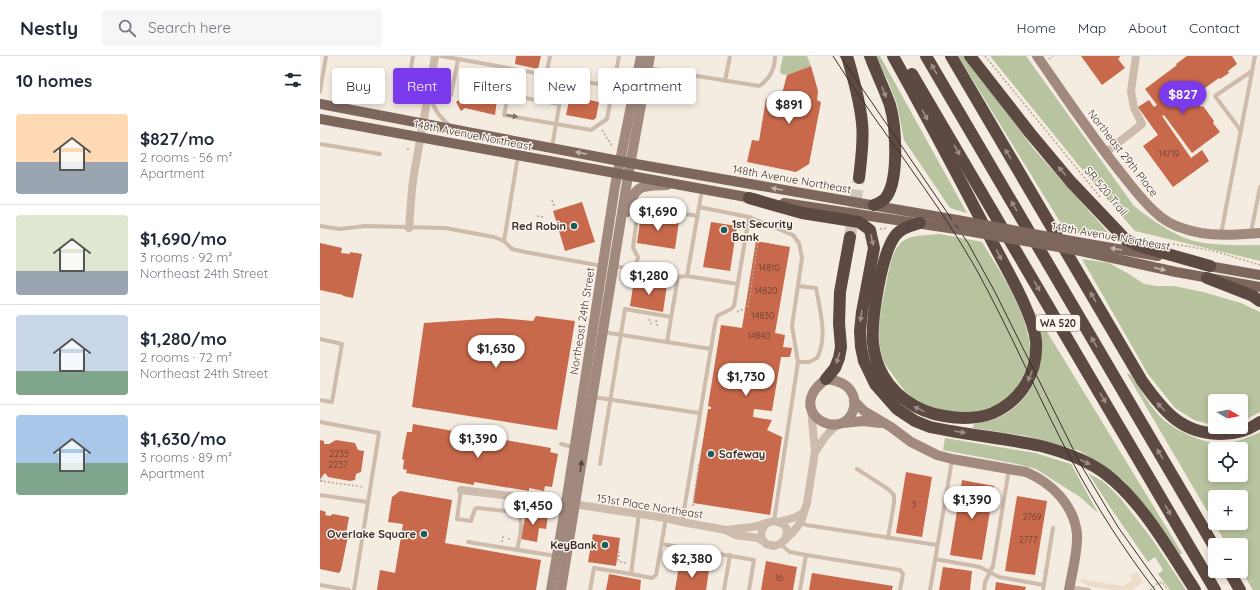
<!DOCTYPE html>
<meta charset="utf-8">
<style>
:root{--surface:#fff;--page:#f6f6f7;--text:#1f2937;--muted:#747a83;--line:#e0e1e3;--accent:#7c3aed}
body{margin:0;font-family:Quicksand,sans-serif;background:var(--page);color:var(--text);height:100vh;display:flex;flex-direction:column;font-size:15px;white-space:nowrap}
*{box-sizing:border-box;margin:0}
p{font-size:13px;color:var(--muted)}
.icon{flex:none;width:22px;height:22px;fill:none;stroke:currentColor;stroke-width:2;stroke-linecap:round;stroke-linejoin:round}
.map{position:relative;flex:1;overflow:hidden}
.details{display:flex;flex-direction:column;background:var(--surface);width:320px}
.details>*{flex:none}
.top-card{position:absolute;left:12px;top:12px;width:380px;height:36px;display:flex;gap:8px}
.needle{width:26px;rotate:100deg}
.tools{position:absolute;left:888px;top:338px;display:grid;gap:8px}
.tools a{display:grid;place-items:center;width:40px;height:40px;border-radius:4px;background:var(--surface);box-shadow:0 2px 6px #0003;font-size:20px}
.price{position:absolute;translate:-50% -34px;padding:0 9px;border-radius:14px;background:#fff;color:#222;font-size:13px;line-height:26px;filter:drop-shadow(0 1px 2px #0008)}
.price::after{content:'';position:absolute;left:50%;top:24px;width:12px;height:9px;margin-left:-6px;background:inherit;clip-path:polygon(0 0,100% 0,50% 100%)}
.price.current{background:var(--accent);color:#fff}
ul{padding:0;list-style:none}
li{display:flex;align-items:center;gap:12px;height:100px;padding:0 16px}
li+li{border-top:1px solid var(--line)}
li span{display:grid;place-items:center;flex:none;width:112px;height:80px;border-radius:4px;color:#555}
li>.icon{margin-inline-start:auto}
span .icon{width:48px;height:48px;fill:#fffc;stroke-width:1}
li b{font-size:17px}
h2{display:flex;justify-content:space-between;align-items:center;height:48px;padding:0 16px;font-size:17px}
.tag{padding:0 14px;border-radius:4px;background:var(--surface);box-shadow:0 2px 6px #0003;font-size:14px;line-height:36px}
.tag.current{background:var(--accent);color:#fff}
header{display:flex;align-items:center;gap:24px;box-sizing:border-box;height:56px;padding:0 20px;background:var(--surface);border-bottom:1px solid var(--line)}
header strong{font-size:19px}
nav{display:flex;gap:22px;margin-inline-start:auto;font-size:14px}
.search{width:280px;height:36px;background:var(--page);display:flex;align-items:center;gap:10px;box-sizing:border-box;padding:0 14px;border-radius:4px;color:var(--muted);font-size:15px}
main{display:flex;flex:1;min-height:0}
.map>svg:first-child{display:block}
.green{fill:#b8c4a0;fill-rule:evenodd}
.plaza{fill:#ecdcc8}
.building{fill:#c8694b}
.lines{fill:none;stroke-linecap:round;stroke-linejoin:round}
.highway-tunnel{stroke:#cfc6bd;stroke-width:12;stroke-dasharray:12 6;stroke-linecap:butt}
.path{stroke:#b9a596;stroke-width:1.5;stroke-dasharray:2 2;stroke-linecap:butt}
.lane{stroke:#cdbbac;stroke-width:4}
.street{stroke:#cdbbac;stroke-width:8}
.secondary{stroke:#a18a7d;stroke-width:10}
.primary{stroke:#7d675c;stroke-width:10}
.highway{stroke:#5c4a42;stroke-width:12}
.tram{stroke:#3b302b;stroke-width:1}
.primary-bridge{stroke:#7d675c;stroke-width:10}
.oneway{fill:#9c8e87}
.oneway2{fill:#7d6f65}
.oneway3{fill:#c2b5ac}
.oneway4{fill:#544640}
.poi-dot{fill:#1f5a5e;stroke:#fbf5ee;stroke-width:1.5}
.labels{text-anchor:middle;stroke-width:3;stroke-linejoin:round;paint-order:stroke}
.number-label{font-size:9px;fill:#5e3e33}
.shield{fill:#fbf5ee;stroke:#756b66;stroke-width:1}
.shield-label{font-size:10px;font-weight:bold;fill:#3b302b}
.street-label{font-size:11px;fill:#3b302b;stroke:#fbf5ee}
.poi-label{font-size:11px;font-weight:bold;fill:#3b302b;stroke:#fbf5ee;text-anchor:end}
</style>
<header>
<strong>Nestly</strong>
<div class="search"><svg class="icon" aria-label="search" viewBox="0 0 24 24"><circle cx="10" cy="10" r="6"/><path d="M15 15l6 6"/></svg>Search here</div>
<nav><a>Home</a><a>Map</a><a>About</a><a>Contact</a></nav>
</header>
<main>
<section class="details">
<h2>10 homes<svg class="icon" aria-label="filters" viewBox="0 0 24 24"><path d="M4 7h16M4 17h16"/><circle cx="9" cy="7" r="2"/><circle cx="15" cy="17" r="2"/></svg></h2>
<ul>
<li><span style="background:linear-gradient(#ffd9b3 60%,#9aa5b1 0)"><svg class="icon" aria-label="home" viewBox="0 0 24 24"><path d="M3 11l9-7 9 7M6 9v11h12V9"/></svg></span><div><b>$827/mo</b><p>2 rooms · 56 m²</p><p>Apartment</p></div></li>
<li><span style="background:linear-gradient(#dfe7d0 70%,#9aa5b1 0)"><svg class="icon" aria-label="home" viewBox="0 0 24 24"><path d="M3 11l9-7 9 7M6 9v11h12V9"/></svg></span><div><b>$1,690/mo</b><p>3 rooms · 92 m²</p><p>Northeast 24th Street</p></div></li>
<li><span style="background:linear-gradient(#c9d6e8 70%,#7fa58c 0)"><svg class="icon" aria-label="home" viewBox="0 0 24 24"><path d="M3 11l9-7 9 7M6 9v11h12V9"/></svg></span><div><b>$1,280/mo</b><p>2 rooms · 72 m²</p><p>Northeast 24th Street</p></div></li>
<li><span style="background:linear-gradient(#a9c7e8 60%,#7fa58c 0)"><svg class="icon" aria-label="home" viewBox="0 0 24 24"><path d="M3 11l9-7 9 7M6 9v11h12V9"/></svg></span><div><b>$1,630/mo</b><p>3 rooms · 89 m²</p><p>Apartment</p></div></li>
</ul>
</section>
<div class="map">
<svg width="940" height="534" viewBox="0 0 940 534">
<rect width="100%" height="100%" fill="#f4ebe1"/>
<g class="green">
<polygon points="463,0 487,0 491,10 467,19 461,18 460,14"/>
<polygon points="555,0 560,0 647,157 630,152 584,84 577,48 568,25"/>
<polygon points="638,0 645,0 713,92 793,182 791,184 745,174"/>
<path d="M670,0H706L814,150C828,161 842,171 858,179C882,191 914,189 940,189V205L815,175L774,128Z"/>
<path d="M620,178L662,186C680,216 709,258 710,293C710,305 706,315 701,325C682,359 635,365 602,348C589,342 578,327 571,316C568,312 564,307 563,303C555,281 561,250 566,228C570,211 572,185 592,181C601,179 611,179 620,178Z"/>
<polygon points="762,203 789,207 809,218 824,228 837,230 854,230 883,236 921,247 940,256 940,356 921,366 921,345 895,345 895,370 874,364 855,352 828,318"/>
<path d="M715,256L862,497L860,499L828,453L803,424L760,395L706,380L653,372L654,368C662,366 671,365 678,362C707,348 722,322 721,289C721,279 717,267 715,256Z"/>
<path d="M807,318H810C818,330 826,344 836,356C849,372 881,388 902,387C916,387 928,382 940,376V534H933L921,514V489H907ZM895,393H921V419H895ZM895,441H921V467H895Z"/>
<polygon points="625,382 715,397 751,408 778,457 760,441 716,413 697,408 623,394"/>
<polygon points="768,417 784,426 801,443 832,483 866,534 850,534 838,518 843,514 835,501 828,506 790,451"/>
</g>
<polygon class="plaza" points="817,516 823,526 813,533 815,534 792,534 769,530 763,527 760,523 804,530 812,524 810,520"/>
<g class="building">
<polygon points="196,0 221,0 218,13 195,8"/>
<polygon points="761,0 800,0 800,1 798,3 805,12 782,29"/>
<polygon points="867,0 912,0 917,8 908,15 909,17 900,23 899,22 874,40 881,51 883,50 894,65 893,67 900,76 872,97 844,59 842,60 871,102 882,94 889,105 853,131 823,90 838,79 818,51 829,44 834,51 837,49 825,33 857,9 856,8"/>
<polygon points="491,10 498,35 497,44 501,46 489,108 476,116 427,106 432,84 439,85 446,43 460,45 467,19"/>
<polygon points="142,29 178,35 175,59 145,52 141,55 136,46 139,44"/>
<polygon points="250,40 279,46 276,62 273,64 246,59"/>
<polygon points="262,146 275,186 245,195 233,155"/>
<polygon points="321,159 359,165 355,193 317,187"/>
<polygon points="391,166 417,170 410,215 383,211"/>
<polygon points="436,185 470,191 455,277 465,279 463,291 472,292 470,301 461,301 452,355 434,353 433,361 452,364 447,374 462,381 450,459 373,447 388,353 391,353 391,351 388,350 401,269 422,272"/>
<polygon points="0,187 22,192 21,197 30,198 30,196 42,198 33,242 23,240 23,239 0,234"/>
<polygon points="314,224 347,229 343,256 310,250"/>
<polygon points="216,260 255,265 237,374 92,351 104,267 178,262 213,265"/>
<polygon points="93,368 231,392 230,396 238,398 232,431 225,430 224,435 209,432 209,435 154,426 154,429 86,417 87,414 83,413 84,404 82,403 87,376 92,376"/>
<polygon points="0,384 4,385 4,388 9,388 16,384 35,387 38,394 44,395 41,416 36,418 35,424 30,425 8,421 5,417 2,420 0,424"/>
<polygon points="586,416 612,421 602,481 576,477"/>
<polygon points="642,424 674,430 662,504 630,499"/>
<polygon points="80,435 132,444 125,487 221,504 216,534 57,534 60,514 75,517 83,468 68,466 72,441"/>
<polygon points="697,440 727,445 715,519 685,515"/>
<polygon points="0,454 6,456 5,459 10,460 13,458 29,461 26,478 28,480 21,514 19,517 0,513"/>
<polygon points="206,455 228,459 226,473 219,472 217,486 201,483"/>
<polygon points="273,478 300,482 296,510 268,506"/>
<polygon points="446,505 477,511 473,534 441,534"/>
<polygon points="359,510 389,514 386,534 355,534"/>
<polygon points="623,511 652,515 650,534 619,534"/>
<polygon points="492,517 573,530 572,534 489,534"/>
<polygon points="289,518 321,524 320,534 286,534"/>
<polygon points="676,526 706,531 705,534 675,534"/>
</g>
<g class="lines">
<polyline class="highway-tunnel" points="530,181 539,122"/>
<g class="path">
<polyline points="665,0 781,142"/>
<polyline points="729,3 733,0"/>
<polyline points="282,74 292,90"/>
<polyline points="87,93 89,93"/>
<polyline points="232,144 234,150"/>
<polyline points="217,160 223,161"/>
<polyline points="560,173 568,172"/>
<polyline points="849,187 894,195 940,209"/>
<polyline points="417,256 428,251 439,180"/>
<polyline points="329,263 332,270"/>
<polyline points="336,264 338,271"/>
<polyline points="2,420 2,425"/>
<polyline points="0,425 44,431"/>
<polyline points="373,450 379,406"/>
<polyline points="188,483 190,483"/>
<polyline points="182,486 183,480"/>
<polyline points="298,496 299,496 298,505 306,507"/>
<polyline points="830,534 838,527 842,526 848,534"/>
</g>
<g class="lane">
<polyline points="121,0 306,33 312,40"/>
<path d="M328,12L439,30C450,23 455,13 455,0"/>
<polyline points="90,18 93,0"/>
<polyline points="226,20 230,0"/>
<polyline points="405,25 410,0"/>
<polyline points="0,36 6,0"/>
<path d="M110,39C114,54 119,60 130,70"/>
<polyline points="131,39 138,3"/>
<polyline points="239,48 188,39 184,59 271,74 287,63 299,0"/>
<polyline points="921,75 895,40 932,15"/>
<polyline points="0,88 60,98"/>
<polyline points="232,91 244,22"/>
<path d="M379,151L429,161L473,179L479,187L482,202L472,270L478,306H489L497,302C508,281 500,255 496,232L478,230"/>
<polyline points="0,170 20,173 45,170 125,172 174,181 184,185 192,193 205,196 282,210"/>
<polyline points="931,176 940,131"/>
<polyline points="901,178 935,0"/>
<polyline points="184,185 198,100"/>
<polyline points="294,210 358,221 367,220 418,228"/>
<polyline points="315,213 318,201 313,192 317,160 324,151 378,160"/>
<polyline points="367,220 382,134"/>
<polyline points="283,276 391,293"/>
<polyline points="0,283 22,288 12,346 0,344"/>
<polyline points="347,286 358,221"/>
<polyline points="273,341 379,357"/>
<polyline points="0,366 59,377 34,534"/>
<polyline points="241,388 254,391"/>
<polyline points="280,408 305,253 351,261"/>
<polyline points="537,413 568,433 574,439 574,447 568,482"/>
<path d="M141,434L137,463L151,465L155,453L158,452L195,456C206,462 199,484 197,494"/>
<polyline points="0,439 47,446"/>
<polyline points="454,465 478,306"/>
<polyline points="362,466 395,268 397,260 411,253 414,250 429,161"/>
<polyline points="481,466 486,469 617,489"/>
<polyline points="148,486 236,500"/>
<polyline points="342,488 434,504 429,534"/>
<polyline points="460,488 470,496 486,499 480,534"/>
<polyline points="486,499 580,514 583,518 580,534"/>
<polyline points="615,503 660,511 679,521 724,529"/>
<polyline points="311,518 332,522 336,519 346,462"/>
<polyline points="0,529 29,534"/>
<polyline points="750,531 769,534"/>
<polyline points="270,534 274,512 311,518 319,458"/>
<polyline points="404,534 410,499"/>
<polyline points="610,534 632,404"/>
<polyline points="664,534 665,526 673,510 689,413"/>
<polyline points="723,534 733,472"/>
</g>
<g class="street">
<polyline points="785,97 822,68 814,52 811,35 816,0"/>
<polyline points="89,172 92,133 94,118 115,0"/>
<polyline points="495,396 505,381 517,368"/>
<polyline points="141,434 233,445 346,462 362,466 406,474 415,479 438,482 443,485"/>
<polyline points="459,466 476,461 483,457"/>
<polyline points="446,467 442,474 441,481 446,488 454,490 460,488 473,476 481,466 487,447 495,396 491,353"/>
<polyline points="406,474 433,471 454,465 463,468 467,473 466,483"/>
</g>
<g class="secondary">
<path d="M717,0C745,40 772,81 802,118C812,131 822,144 834,155C842,163 854,170 865,173C888,181 916,179 940,177"/>
<path d="M307,156C316,128 319,130 347,129"/>
<path d="M506,323C515,324 527,327 532,337C535,342 535,349 533,355C522,383 479,363 493,337C496,331 501,327 506,323Z"/>
<path d="M534,345L544,355L571,371L591,386L617,399L632,403L706,416C732,427 754,449 757,478C758,496 752,516 749,534"/>
<polyline points="523,367 543,365 560,367"/>
<polyline points="231,534 246,447 295,130 321,0"/>
<polyline points="241,534 308,120 330,0"/>
</g>
<g class="primary">
<polyline points="0,48 310,107 637,164"/>
<polyline points="0,63 437,143"/>
<polyline points="464,147 642,174"/>
<polyline points="757,186 838,200"/>
<polyline points="761,195 856,216 940,231"/>
<polyline points="883,209 940,219"/>
</g>
<g class="highway">
<path d="M527,0C533,21 540,44 542,67C544,85 541,104 539,122"/>
<path d="M550,0C556,16 564,32 570,49C576,70 579,121 567,140C564,145 559,147 554,149"/>
<path d="M573,0C608,63 642,127 675,191C688,216 713,258 716,285C718,316 702,344 673,357C658,363 641,363 624,360C597,356 570,338 559,311C556,304 554,295 553,287C551,264 561,199 575,180C581,172 590,170 600,167"/>
<polyline points="606,0 895,492"/>
<path d="M631,0L822,325C844,356 862,378 902,378C915,378 929,374 940,366"/>
<polyline points="650,0 710,77 751,126 806,184 819,190 890,210"/>
<polyline points="592,18 895,534"/>
<path d="M429,142L482,157L539,166L550,174L554,192L542,256L540,275L541,291L544,305L555,328L577,353L595,365L610,371C647,379 684,382 721,390C744,396 768,404 787,419C823,447 850,496 875,534"/>
<polyline points="887,222 933,240 940,245"/>
<polyline points="506,323 515,312 519,302 521,291 519,267 520,236 530,181"/>
<polyline points="909,515 920,534"/>
</g>
<g class="tram">
<path d="M513,0C558,72 613,137 655,211C690,274 718,341 752,405C776,450 804,494 835,534"/>
<polyline points="520,0 648,187 675,236 761,409 798,471 843,534"/>
</g>
<g class="primary-bridge">
<polyline points="637,164 757,186"/>
<polyline points="642,174 761,195"/>
</g>
</g>
<defs><path id="oneway-solid" d="M-6-.8H1V-3.2L6.5 0L1 3.2V.8H-6Z"/></defs>
<g class="oneway">
<use href="#oneway-solid" transform="translate(614 13) rotate(-120)"/>
<use href="#oneway-solid" transform="translate(564 36) rotate(68)"/>
<use href="#oneway-solid" transform="translate(605 59) rotate(61)"/>
<use href="#oneway-solid" transform="translate(637 94) rotate(60)"/>
<use href="#oneway-solid" transform="translate(688 98) rotate(-121)"/>
<use href="#oneway-solid" transform="translate(742 115) rotate(-130)"/>
<use href="#oneway-solid" transform="translate(694 150) rotate(-120)"/>
<use href="#oneway-solid" transform="translate(552 184) rotate(77)"/>
<use href="#oneway-solid" transform="translate(679 199) rotate(63)"/>
<use href="#oneway-solid" transform="translate(717 230) rotate(60)"/>
<use href="#oneway-solid" transform="translate(773 241) rotate(-120)"/>
<use href="#oneway-solid" transform="translate(541 260) rotate(98)"/>
<use href="#oneway-solid" transform="translate(774 286) rotate(-120)"/>
<use href="#oneway-solid" transform="translate(518 302) rotate(107)"/>
<use href="#oneway-solid" transform="translate(710 320) rotate(112)"/>
<use href="#oneway-solid" transform="translate(783 342) rotate(60)"/>
<use href="#oneway-solid" transform="translate(841 351) rotate(-134)"/>
<use href="#oneway-solid" transform="translate(599 353) rotate(-154)"/>
<use href="#oneway-solid" transform="translate(640 376) rotate(9)"/>
<use href="#oneway-solid" transform="translate(840 398) rotate(-120)"/>
<use href="#oneway-solid" transform="translate(765 406) rotate(26)"/>
<use href="#oneway-solid" transform="translate(848 454) rotate(60)"/>
</g>
<use class="oneway2" href="#oneway-solid" transform="translate(192 60) rotate(9)"/>
<g class="oneway3">
<use href="#oneway-solid" transform="translate(261 97) rotate(-169)"/>
<use href="#oneway-solid" transform="translate(457 133) rotate(-170)"/>
<use href="#oneway-solid" transform="translate(796 193) rotate(-170)"/>
<use href="#oneway-solid" transform="translate(840 213) rotate(13)"/>
</g>
<use class="oneway4" href="#oneway-solid" transform="translate(261 410) rotate(-81)"/>
<g class="poi-dot">
<circle cx="254" cy="170" r="4"/>
<circle cx="404" cy="174" r="4"/>
<circle cx="391" cy="398" r="4"/>
<circle cx="104" cy="478" r="4"/>
<circle cx="285" cy="489" r="4"/>
</g>
<g class="labels">
<g class="number-label">
<text x="849" y="101">14719</text>
<text x="449" y="215">14810</text>
<text x="446" y="238">14820</text>
<text x="443" y="263">14830</text>
<text x="439" y="283">14840</text>
<text x="19" y="401">2235</text>
<text x="18" y="412">2237</text>
<text x="594" y="452">3</text>
<text x="712" y="464">2769</text>
<text x="708" y="487">2777</text>
<text x="459" y="525">16</text>
</g>
<rect class="shield" x="716" y="259" width="44" height="16" rx="3"/>
<g class="shield-label">
<text x="738" y="271">WA 520</text>
</g>
<g class="street-label">
<text transform="translate(153 79) rotate(11)" y="4">148th Avenue Northeast</text>
<text transform="translate(803 97) rotate(52)" y="4">Northeast 29th Place</text>
<text transform="translate(472 123) rotate(10)" y="4">148th Avenue Northeast</text>
<text transform="translate(786 135) rotate(50)" y="4">SR 520 Trail</text>
<text transform="translate(791 180) rotate(10)" y="4">148th Avenue Northeast</text>
<text transform="translate(262 265) rotate(-81)" y="4">Northeast 24th Street</text>
<text transform="translate(330 450) rotate(9)" y="4">151st Place Northeast</text>
</g>
<g class="poi-label">
<text x="412" y="172" text-anchor="start">1st Security<tspan x="412" dy="13">Bank</tspan></text>
<text x="246" y="174">Red Robin</text>
<text x="399" y="402" text-anchor="start">Safeway</text>
<text x="96" y="482">Overlake Square</text>
<text x="277" y="493">KeyBank</text>
</g>
</g>
</svg>
<div class="tools">
<a><svg class="needle" viewBox="-14 -14 28 28"><path d="M0-13l5 13h-10z" fill="#e53935"/><path d="M0 13l5-13h-10z" fill="#747a83"/></svg></a>
<a><svg class="icon" aria-label="locate" viewBox="0 0 24 24"><circle cx="12" cy="12" r="6"/><path d="M12 2v4M12 18v4M2 12h4M18 12h4"/></svg></a>
<a>+</a>
<a>−</a>
</div>
<b class="price current" style="left:863px;top:59px">$827</b>
<b class="price" style="left:469px;top:69px">$891</b>
<b class="price" style="left:338px;top:176px">$1,690</b>
<b class="price" style="left:329px;top:240px">$1,280</b>
<b class="price" style="left:176px;top:313px">$1,630</b>
<b class="price" style="left:426px;top:341px">$1,730</b>
<b class="price" style="left:158px;top:403px">$1,390</b>
<b class="price" style="left:652px;top:464px">$1,390</b>
<b class="price" style="left:213px;top:470px">$1,450</b>
<b class="price" style="left:372px;top:523px">$2,380</b>
<div class="top-card">
<a class="tag">Buy</a>
<a class="tag current">Rent</a>
<a class="tag">Filters</a>
<a class="tag">New</a>
<a class="tag">Apartment</a>
</div>
</div>
</main>
